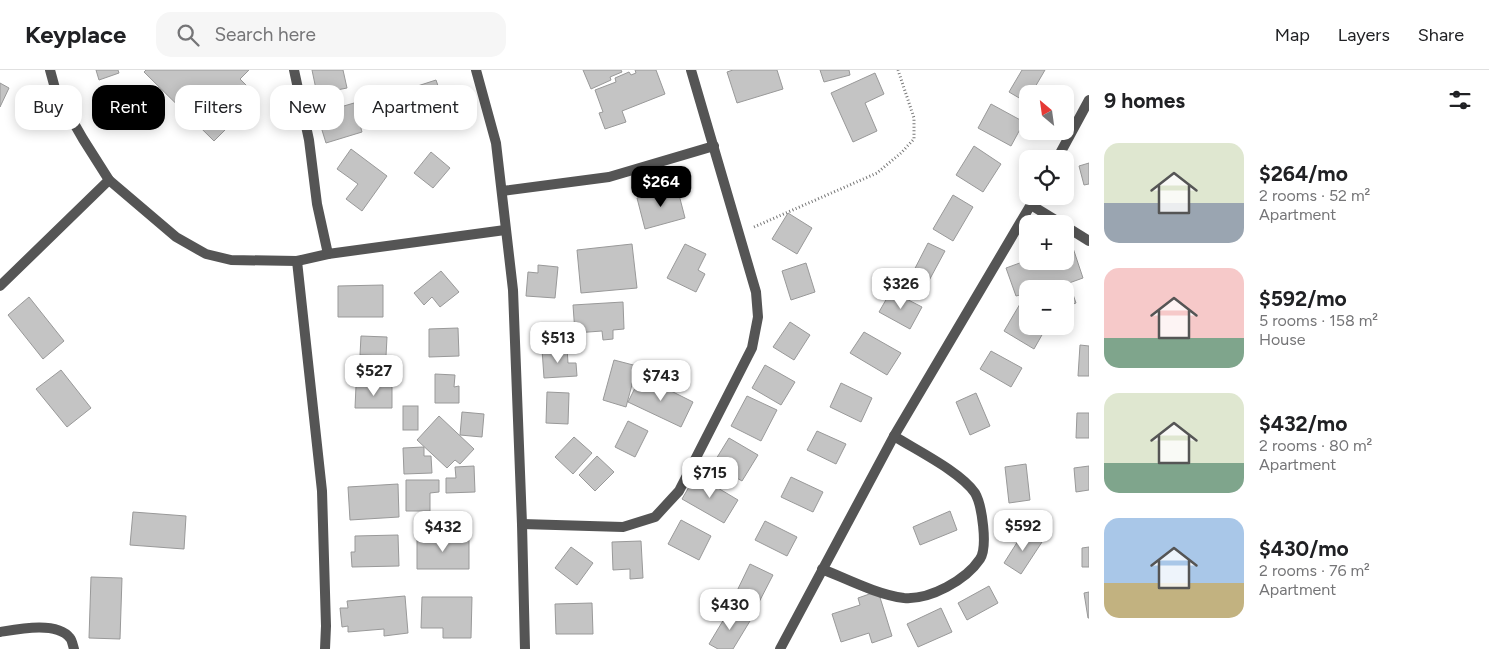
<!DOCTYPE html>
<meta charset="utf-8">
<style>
:root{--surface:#fff;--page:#f6f6f6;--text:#202124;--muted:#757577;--line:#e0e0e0;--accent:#000}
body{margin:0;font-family:Figtree,sans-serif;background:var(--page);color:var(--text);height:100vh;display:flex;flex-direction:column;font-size:19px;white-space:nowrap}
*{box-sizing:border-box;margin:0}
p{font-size:16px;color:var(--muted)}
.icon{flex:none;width:28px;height:28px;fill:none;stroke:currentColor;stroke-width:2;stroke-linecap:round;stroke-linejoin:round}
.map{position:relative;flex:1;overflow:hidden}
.details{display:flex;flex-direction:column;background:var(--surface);width:400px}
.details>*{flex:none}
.banner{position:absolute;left:15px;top:15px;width:475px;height:45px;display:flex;gap:10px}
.needle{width:32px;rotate:331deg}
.fabs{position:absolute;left:1019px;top:15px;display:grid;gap:10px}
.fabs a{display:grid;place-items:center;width:55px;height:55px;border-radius:10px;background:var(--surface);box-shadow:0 2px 12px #0003;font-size:25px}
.price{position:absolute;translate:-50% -42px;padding:0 11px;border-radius:10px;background:#fff;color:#222;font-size:16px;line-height:32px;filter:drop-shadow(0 1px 2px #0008)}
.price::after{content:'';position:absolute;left:50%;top:30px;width:15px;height:11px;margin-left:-8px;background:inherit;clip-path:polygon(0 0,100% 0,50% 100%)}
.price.on{background:var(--accent);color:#fff}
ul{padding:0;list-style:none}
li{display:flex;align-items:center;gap:15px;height:125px;padding:0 15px}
li span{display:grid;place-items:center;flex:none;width:140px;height:100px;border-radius:15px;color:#555}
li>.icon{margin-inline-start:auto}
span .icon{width:60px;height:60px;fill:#fffc;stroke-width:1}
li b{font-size:21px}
h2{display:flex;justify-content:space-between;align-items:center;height:60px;padding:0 15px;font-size:21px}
.tag{padding:0 18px;border-radius:15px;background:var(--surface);box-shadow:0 2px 12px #0003;font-size:18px;line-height:45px}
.tag.on{background:var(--accent);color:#fff}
header{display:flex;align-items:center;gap:30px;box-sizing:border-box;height:70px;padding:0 25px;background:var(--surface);border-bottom:1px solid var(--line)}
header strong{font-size:24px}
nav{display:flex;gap:28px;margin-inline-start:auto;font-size:18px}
.search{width:350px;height:45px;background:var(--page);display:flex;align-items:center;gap:12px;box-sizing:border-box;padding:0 18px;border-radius:15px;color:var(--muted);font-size:19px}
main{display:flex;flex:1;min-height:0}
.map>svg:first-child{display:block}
.building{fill:#c4c4c4;stroke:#999}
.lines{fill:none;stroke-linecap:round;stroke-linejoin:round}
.path{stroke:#777;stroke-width:3;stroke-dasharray:1 2.5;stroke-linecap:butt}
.street{stroke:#555;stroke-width:10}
</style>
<header>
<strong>Keyplace</strong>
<div class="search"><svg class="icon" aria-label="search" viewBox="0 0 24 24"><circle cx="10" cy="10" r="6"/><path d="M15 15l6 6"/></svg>Search here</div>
<nav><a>Map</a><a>Layers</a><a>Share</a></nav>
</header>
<main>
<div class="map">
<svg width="1089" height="579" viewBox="0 0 1089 579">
<rect width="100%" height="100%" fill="#fff"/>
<g class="building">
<polygon points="96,0 118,0 119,3 99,10"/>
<polygon points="146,0 249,0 240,9 258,27 214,71 144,2"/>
<polygon points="312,0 343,0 347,18 317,24"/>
<polygon points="583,0 621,0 622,2 610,7 611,10 591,19"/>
<polygon points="635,0 656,0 665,24 622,41 626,52 605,59 599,43 603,42 595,20 616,12 615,8 629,2 631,5 636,3"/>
<polygon points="733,0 777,0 783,19 737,33 727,2"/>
<polygon points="820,0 849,0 850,5 824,12"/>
<polygon points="1022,0 1045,0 1031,24 1028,24 1028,29 1026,32 1009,22"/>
<polygon points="875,3 884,24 865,33 877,61 853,72 831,23"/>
<polygon points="436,10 445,36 408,49 399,22"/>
<polygon points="0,13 9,18 0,37"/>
<polygon points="379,23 388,51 368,58 358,30"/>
<polygon points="354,33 362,62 326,73 317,44"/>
<polygon points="991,34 1024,52 1011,76 978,58"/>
<polygon points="974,76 1001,94 983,122 956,105"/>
<polygon points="351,79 387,106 362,141 346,129 358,114 337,99"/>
<polygon points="431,82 450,98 433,118 414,103"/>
<polygon points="1089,93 1089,114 1084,115 1079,96"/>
<polygon points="677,117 685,148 645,159 637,128"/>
<polygon points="953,125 973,137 953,171 933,159"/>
<polygon points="788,143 812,158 797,184 772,169"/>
<polygon points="928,173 945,181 925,218 909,210"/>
<polygon points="632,174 637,218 581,223 577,180"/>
<polygon points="685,174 706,184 698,200 705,204 696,222 667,208"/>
<polygon points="1072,175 1083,208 1069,213 1076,233 1065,237 1065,219 1028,219 1028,223 1016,226 1006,198 1028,190 1065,191 1065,177"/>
<polygon points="806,193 815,222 791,230 782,201"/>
<polygon points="538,195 558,197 555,228 526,226 528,202 538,203"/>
<polygon points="441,201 459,222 440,237 432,227 424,235 414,223"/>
<polygon points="383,215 383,247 338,247 338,216"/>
<polygon points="891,221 922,237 910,259 879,242"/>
<polygon points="29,227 64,271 43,289 8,245"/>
<polygon points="623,232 624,259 613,260 613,269 603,270 602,261 575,263 573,235"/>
<polygon points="1020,234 1028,239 1028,256 1047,256 1034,279 1004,261"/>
<polygon points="790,252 810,265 794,290 773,277"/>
<polygon points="458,258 459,286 429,287 429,259"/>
<polygon points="864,262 901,283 887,305 850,283"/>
<polygon points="361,266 387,267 386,286 360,285"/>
<polygon points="1080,275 1089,276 1089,306 1078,306"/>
<polygon points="567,278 568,293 576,293 577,306 544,308 542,279"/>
<polygon points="991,281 1022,298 1011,317 980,299"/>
<polygon points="614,290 637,296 626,337 603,330"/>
<polygon points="765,295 795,312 781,335 752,318"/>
<polygon points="61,300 91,338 67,357 36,319"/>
<polygon points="435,304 455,305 454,317 459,316 459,333 435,333"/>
<polygon points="641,306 693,332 681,357 628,332"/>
<polygon points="841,313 872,328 861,352 830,337"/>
<polygon points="356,316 392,316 392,338 355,338"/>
<polygon points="547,322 569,323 568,354 546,353"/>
<polygon points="976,323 990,356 970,365 956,332"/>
<polygon points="747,326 777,340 761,371 731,356"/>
<rect x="403" y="336" width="15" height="24"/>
<polygon points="462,342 484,344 482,367 460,365"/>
<polygon points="1077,343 1089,343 1089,368 1076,368"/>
<polygon points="439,346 474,379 460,394 455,390 447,398 417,370"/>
<polygon points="628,351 648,361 635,387 615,377"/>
<polygon points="817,361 846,374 836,394 807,380"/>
<polygon points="574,367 592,383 573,404 555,387"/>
<polygon points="729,368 758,385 742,411 713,394"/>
<polygon points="424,377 424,386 431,386 432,403 404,404 403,378"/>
<polygon points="597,386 614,402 595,421 579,405"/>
<polygon points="1026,394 1030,430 1009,433 1005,397"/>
<polygon points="474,396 475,422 446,423 446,408 456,408 455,397"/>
<polygon points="1089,396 1089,420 1076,422 1074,398"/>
<polygon points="696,405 738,430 724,453 682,429"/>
<polygon points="791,407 823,422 813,442 781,427"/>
<polygon points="406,410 439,410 439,422 430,423 430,441 406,441"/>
<polygon points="398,414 399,447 350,450 348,417"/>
<polygon points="950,441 957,460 920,475 913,457"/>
<polygon points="133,442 186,446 184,479 130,475"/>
<polygon points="681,450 711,466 699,490 668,474"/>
<polygon points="765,451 797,467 787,486 755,470"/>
<polygon points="1025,460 1042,472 1021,504 1004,493"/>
<polygon points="398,465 399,496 352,497 351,482 355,482 355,466"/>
<polygon points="417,466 469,467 469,499 417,499"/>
<polygon points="641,471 643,508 630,509 630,499 613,500 612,472"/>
<polygon points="571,477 593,493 577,515 555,498"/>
<polygon points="1089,477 1089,497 1082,497 1082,478"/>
<polygon points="750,494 773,505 757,536 735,525"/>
<polygon points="91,507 122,508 120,569 89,568"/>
<polygon points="989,516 998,533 967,550 958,533"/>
<polygon points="878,521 892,566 872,573 869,563 841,572 832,544 860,535 858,528"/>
<polygon points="1089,522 1089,548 1088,548 1084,523"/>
<polygon points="405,526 408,563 384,566 384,559 348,562 348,556 342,557 340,538 348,538 347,531"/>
<polygon points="422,527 472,527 471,568 443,568 443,558 421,558"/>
<polygon points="592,533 593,564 556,564 555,534"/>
<polygon points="941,538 952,562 918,577 907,554"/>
<polygon points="730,539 750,551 733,579 718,579 709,574"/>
</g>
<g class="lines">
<polyline class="path" points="754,157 877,103 901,83 914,69 914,48 898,0"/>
<g class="street">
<polyline points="50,0 56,22 83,69 109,110 176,167 206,184 231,190 297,191 328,184 505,160"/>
<polyline points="294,0 309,70 317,134 328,184"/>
<polyline points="476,0 496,73 513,220 522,454 525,579"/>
<polyline points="1057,89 1089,30"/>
<polyline points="502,121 609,107 714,76"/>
<polyline points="1031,135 1062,154"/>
<polyline points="1065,156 1089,171"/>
<polyline points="297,191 322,421 326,556 325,579"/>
<polyline points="0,216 109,110"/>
<polyline points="522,454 623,457 655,447 679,421 752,278 758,247 756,222 691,0"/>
<path d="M822,499C847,509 878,525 904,528C930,530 966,510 980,489C988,477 982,435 975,423C961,402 916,380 894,366"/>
<path d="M0,562C18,559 57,551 70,568C72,570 73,576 74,579"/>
<polyline points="780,579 894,366 1036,126"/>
</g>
</g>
</svg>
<div class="fabs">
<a><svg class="needle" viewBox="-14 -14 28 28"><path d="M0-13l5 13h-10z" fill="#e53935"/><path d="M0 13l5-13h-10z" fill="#757577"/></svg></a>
<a><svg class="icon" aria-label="locate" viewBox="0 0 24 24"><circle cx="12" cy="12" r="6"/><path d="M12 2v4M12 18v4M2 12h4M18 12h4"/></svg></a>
<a>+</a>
<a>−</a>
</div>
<b class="price on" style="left:661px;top:138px">$264</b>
<b class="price" style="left:901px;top:240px">$326</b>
<b class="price" style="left:558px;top:294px">$513</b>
<b class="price" style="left:374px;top:327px">$527</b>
<b class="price" style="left:661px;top:332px">$743</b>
<b class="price" style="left:710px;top:429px">$715</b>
<b class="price" style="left:1023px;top:482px">$592</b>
<b class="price" style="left:443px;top:483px">$432</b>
<b class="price" style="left:730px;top:561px">$430</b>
<div class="banner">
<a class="tag">Buy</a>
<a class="tag on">Rent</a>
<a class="tag">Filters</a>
<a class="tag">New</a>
<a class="tag">Apartment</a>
</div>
</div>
<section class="details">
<h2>9 homes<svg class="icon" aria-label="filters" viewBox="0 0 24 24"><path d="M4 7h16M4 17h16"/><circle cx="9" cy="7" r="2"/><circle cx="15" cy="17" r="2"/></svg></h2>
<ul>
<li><span style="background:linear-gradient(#dfe7d0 60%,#9aa5b1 0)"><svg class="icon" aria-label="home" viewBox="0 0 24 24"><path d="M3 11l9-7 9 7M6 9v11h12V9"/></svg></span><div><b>$264/mo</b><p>2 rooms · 52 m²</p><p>Apartment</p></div></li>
<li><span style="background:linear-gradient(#f6c9c9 70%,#7fa58c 0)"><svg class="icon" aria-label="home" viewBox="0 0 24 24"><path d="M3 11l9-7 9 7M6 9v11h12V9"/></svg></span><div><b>$592/mo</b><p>5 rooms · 158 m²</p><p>House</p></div></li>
<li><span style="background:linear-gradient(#dfe7d0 70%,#7fa58c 0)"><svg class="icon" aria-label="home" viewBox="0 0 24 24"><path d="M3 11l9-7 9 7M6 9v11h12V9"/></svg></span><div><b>$432/mo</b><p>2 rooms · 80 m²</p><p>Apartment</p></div></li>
<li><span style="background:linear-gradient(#a9c7e8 65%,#c2b280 0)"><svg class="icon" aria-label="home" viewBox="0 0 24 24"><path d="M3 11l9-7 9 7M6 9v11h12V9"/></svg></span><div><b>$430/mo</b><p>2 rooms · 76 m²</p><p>Apartment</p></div></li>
</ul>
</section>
</main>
